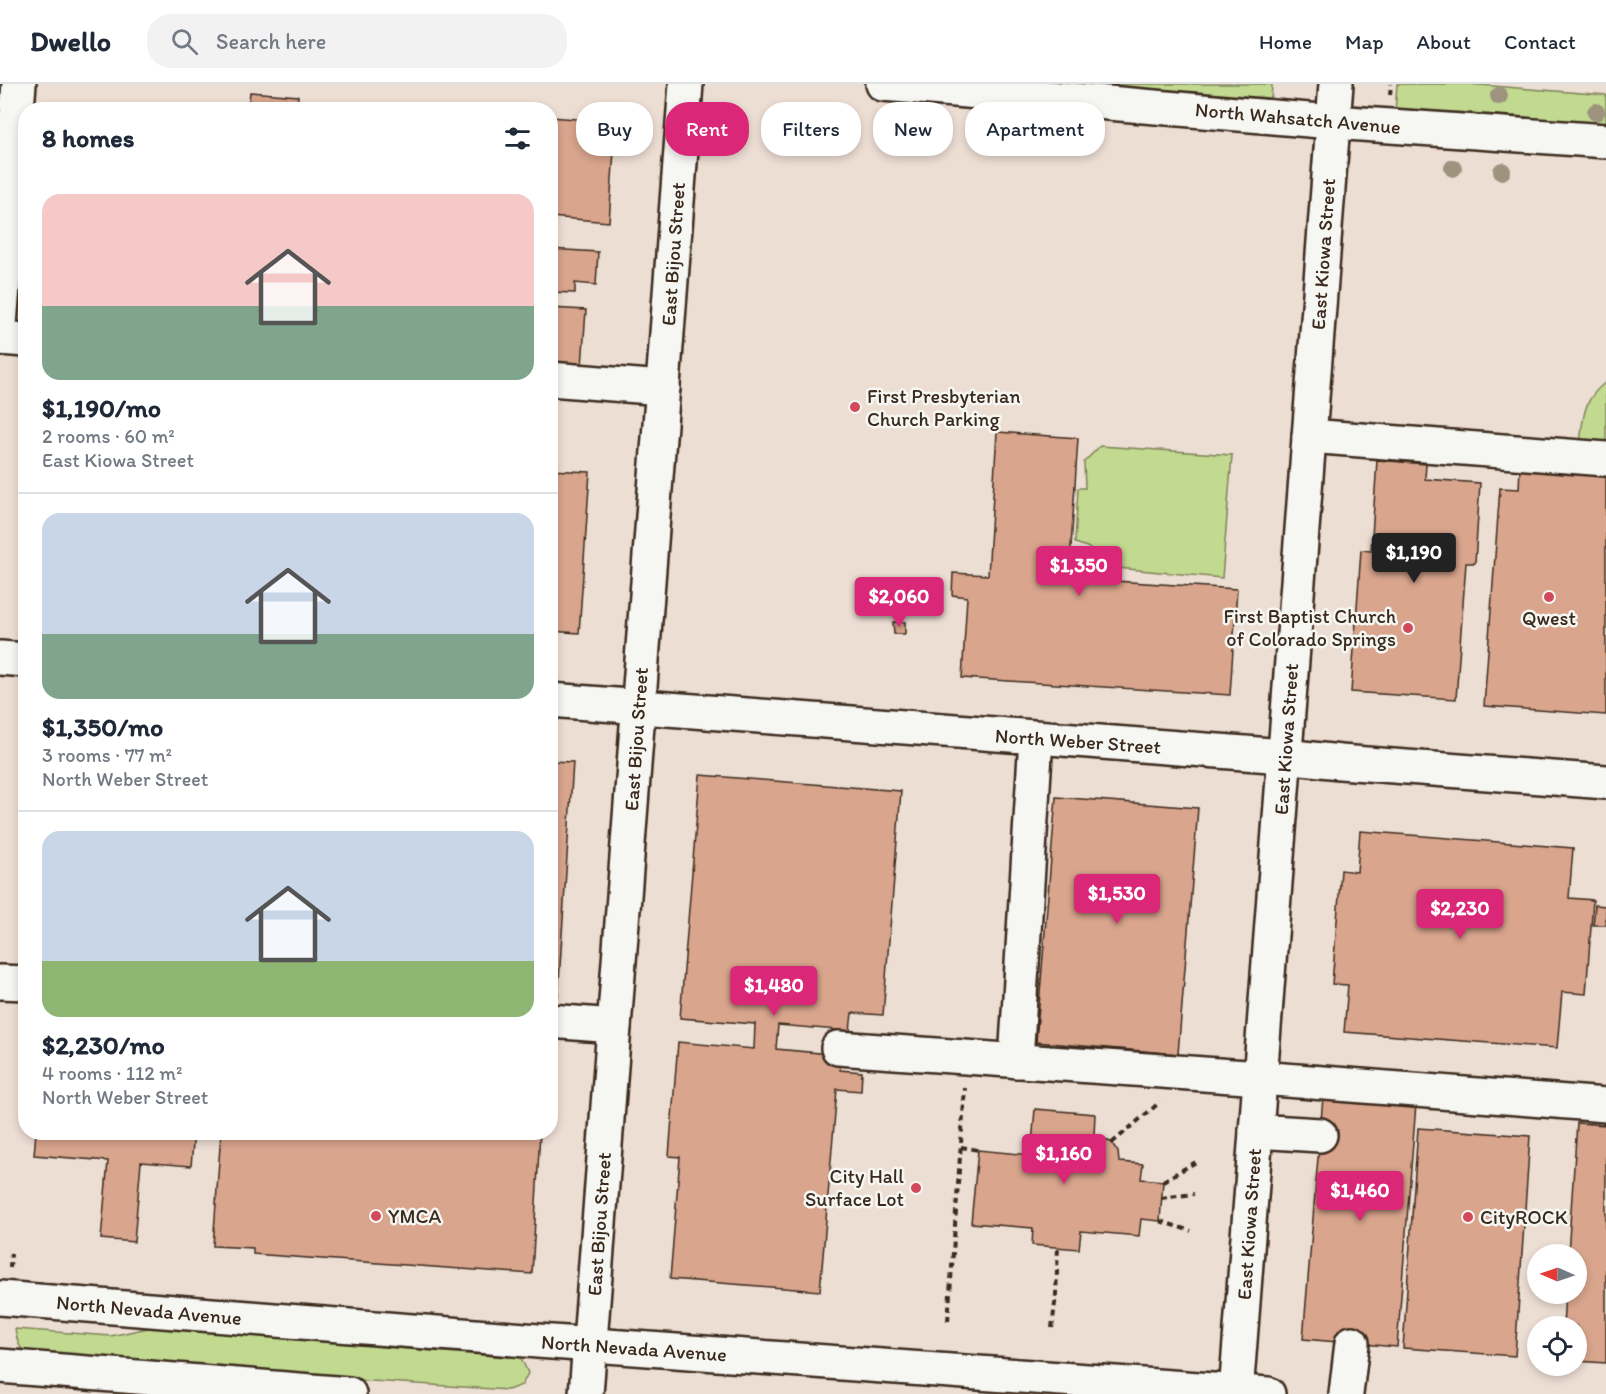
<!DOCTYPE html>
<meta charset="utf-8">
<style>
:root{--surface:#fff;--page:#f2f2f3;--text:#1f2937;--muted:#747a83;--line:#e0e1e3;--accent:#db2777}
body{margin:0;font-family:Itim,sans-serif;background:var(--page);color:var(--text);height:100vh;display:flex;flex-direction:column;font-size:22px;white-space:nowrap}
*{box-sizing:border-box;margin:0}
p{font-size:20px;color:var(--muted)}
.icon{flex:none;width:33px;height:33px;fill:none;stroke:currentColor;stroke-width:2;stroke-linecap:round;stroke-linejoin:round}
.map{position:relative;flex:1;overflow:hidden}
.panel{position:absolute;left:18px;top:18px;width:540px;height:1038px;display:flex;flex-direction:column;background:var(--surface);border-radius:24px;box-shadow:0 3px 9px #0003}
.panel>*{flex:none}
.banner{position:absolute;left:576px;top:18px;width:570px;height:54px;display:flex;gap:12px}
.needle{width:39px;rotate:272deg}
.buttons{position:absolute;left:1527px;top:1160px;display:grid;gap:12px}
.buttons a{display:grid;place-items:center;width:60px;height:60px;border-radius:50%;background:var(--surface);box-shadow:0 3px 9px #0003;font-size:30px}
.price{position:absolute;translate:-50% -51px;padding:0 14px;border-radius:6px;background:var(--accent);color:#fff;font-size:20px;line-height:39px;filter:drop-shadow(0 2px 3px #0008)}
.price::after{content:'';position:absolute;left:50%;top:36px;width:18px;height:14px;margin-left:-9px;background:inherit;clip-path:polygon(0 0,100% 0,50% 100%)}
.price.selected{background:#222;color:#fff}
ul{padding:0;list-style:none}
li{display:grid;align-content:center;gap:12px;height:318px;padding:0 24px}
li+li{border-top:2px solid var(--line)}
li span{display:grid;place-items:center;height:186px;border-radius:18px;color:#555}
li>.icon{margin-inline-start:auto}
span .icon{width:108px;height:108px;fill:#fffc;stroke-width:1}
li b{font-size:26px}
h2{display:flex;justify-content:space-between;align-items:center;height:72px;padding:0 24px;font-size:26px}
.tag{padding:0 21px;border-radius:24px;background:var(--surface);box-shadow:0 3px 9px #0003;font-size:21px;line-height:54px}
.tag.selected{background:var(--accent);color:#fff}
header{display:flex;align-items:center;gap:36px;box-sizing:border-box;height:84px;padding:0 30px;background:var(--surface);border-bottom:2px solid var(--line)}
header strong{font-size:28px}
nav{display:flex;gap:33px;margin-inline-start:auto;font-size:21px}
.search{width:420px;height:54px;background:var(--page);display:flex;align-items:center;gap:15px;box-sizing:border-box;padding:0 21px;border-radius:24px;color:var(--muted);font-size:22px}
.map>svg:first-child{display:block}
.green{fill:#c1da90;stroke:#7e8257;stroke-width:1.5}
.building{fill:#d9a58d;stroke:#3b2a1e;stroke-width:1.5}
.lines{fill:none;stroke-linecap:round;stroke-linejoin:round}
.minor-casing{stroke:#3b2a1e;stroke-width:38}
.major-casing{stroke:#3b2a1e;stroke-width:38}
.path{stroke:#3b2a1e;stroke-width:4;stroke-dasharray:6 4.5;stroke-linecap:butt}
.minor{stroke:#f6f6f2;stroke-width:33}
.major{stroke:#f6f6f2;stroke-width:33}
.tree{fill:#9d937f}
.poi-dot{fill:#d1495b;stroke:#f6f6f2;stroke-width:2}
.labels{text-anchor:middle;stroke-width:5;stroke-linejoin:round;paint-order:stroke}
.street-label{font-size:20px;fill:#3b2a1e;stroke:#f6f6f2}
.poi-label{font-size:20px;fill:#3b2a1e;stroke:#f6f6f2;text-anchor:start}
</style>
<header>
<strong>Dwello</strong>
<div class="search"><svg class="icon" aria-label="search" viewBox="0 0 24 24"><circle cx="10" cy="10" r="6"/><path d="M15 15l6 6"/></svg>Search here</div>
<nav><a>Home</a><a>Map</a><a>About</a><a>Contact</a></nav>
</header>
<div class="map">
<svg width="1606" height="1310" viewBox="0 0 1606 1310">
<rect width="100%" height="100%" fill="#edded4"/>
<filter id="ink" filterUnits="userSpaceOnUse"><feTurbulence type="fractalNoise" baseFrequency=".0167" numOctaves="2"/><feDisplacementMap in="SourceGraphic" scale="12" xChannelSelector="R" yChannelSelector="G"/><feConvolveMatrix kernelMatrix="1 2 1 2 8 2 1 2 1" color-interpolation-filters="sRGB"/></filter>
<g filter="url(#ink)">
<g class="green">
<polygon points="1045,0 1272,0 1271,18"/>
<polygon points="1397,0 1468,0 1606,11 1606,44 1395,28"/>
<path d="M1606,298V361L1580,360C1583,333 1583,315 1606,298Z"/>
<polygon points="1100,362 1232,371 1222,494 1097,482 1096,470 1087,463 1075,459 1078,404 1085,404 1084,378"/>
<path d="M157,1242L507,1267L521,1274L528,1289L522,1301L508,1306L38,1275C21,1269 18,1263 15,1245L111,1252Z"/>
</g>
<g class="building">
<polygon points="250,8 298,12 297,26 248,26"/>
<polygon points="550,33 616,38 609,138 550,133"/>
<polygon points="550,165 598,168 596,201 575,199 575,209 550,208"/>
<polygon points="550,224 586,226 582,282 550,280"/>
<polygon points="997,348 1078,354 1069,494 1237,505 1230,611 962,594 967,513 952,511 953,489 988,491"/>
<polygon points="1377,376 1426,380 1425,395 1480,399 1475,479 1466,479 1456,615 1351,608 1361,466 1371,467"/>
<polygon points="1520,384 1606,390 1606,631 1484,622 1500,404 1519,405"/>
<polygon points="550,386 590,388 579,549 550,547"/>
<polygon points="893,538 905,538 905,550 894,550"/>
<polygon points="550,677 573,678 558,913 550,913"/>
<polygon points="700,691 901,707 883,931 852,929 850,947 778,941 776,965 841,971 840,986 862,988 861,1007 837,1005 820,1207 670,1195 680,1073 669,1072 678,958 754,965 755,940 680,934"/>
<polygon points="1056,713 1198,724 1178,970 1036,958"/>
<polygon points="1360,747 1573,764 1569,814 1593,816 1586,910 1562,908 1557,964 1344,948 1348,901 1332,900 1341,786 1357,788"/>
<polygon points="1595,821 1606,822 1606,841 1593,841"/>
<polygon points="1323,1013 1416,1020 1397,1263 1303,1255"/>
<polygon points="1035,1025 1095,1030 1094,1052 1102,1053 1112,1059 1118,1068 1119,1078 1143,1080 1141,1095 1163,1097 1160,1137 1141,1135 1139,1152 1081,1147 1079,1165 1032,1161 1033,1144 971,1139 978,1066 1031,1071"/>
<polygon points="1577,1039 1606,1041 1606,1279 1576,1277 1576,1242 1563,1242 1565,1209 1576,1209 1576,1170 1568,1170"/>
<polygon points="1418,1044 1530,1052 1515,1272 1403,1264"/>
<polygon points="36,1048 194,1048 191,1082 141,1078 134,1158 101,1155 108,1077 34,1071"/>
<polygon points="221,1048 540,1048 532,1190 253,1170 253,1164 213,1162"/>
</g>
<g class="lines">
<defs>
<g id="minor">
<polyline points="0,254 26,256"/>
<polyline points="550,295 663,304"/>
<polyline points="1309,352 1606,375"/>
<polyline points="0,574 26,576"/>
<polyline points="550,616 1284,672 1340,678 1606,698"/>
<polyline points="0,898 26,899"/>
<polyline points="550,937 614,942"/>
<polyline points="838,964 1260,994 1606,1021"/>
<polyline points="1016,977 1036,654"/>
<polyline points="1256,1047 1320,1051"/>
<polyline points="1346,1310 1352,1259"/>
</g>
<g id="major">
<polyline points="883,0 1333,38 1606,57"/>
<polyline points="0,241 19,0"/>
<polyline points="0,1214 538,1257 1268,1310"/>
<polyline points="0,1282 349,1310"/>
<polyline points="586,1310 686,0"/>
<polyline points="1236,1310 1336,0"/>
</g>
</defs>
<use href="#minor" class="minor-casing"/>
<use href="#major" class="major-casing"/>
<g class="path">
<polyline points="1390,11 1391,0"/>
<polyline points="1112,1059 1160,1018"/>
<polyline points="961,1063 978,1066"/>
<polyline points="1163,1097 1196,1078"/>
<polyline points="1161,1114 1194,1110"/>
<polyline points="1160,1137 1191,1147"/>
<polyline points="10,1184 11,1169"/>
<polyline points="948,1237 965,1004"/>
<polyline points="1052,1244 1056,1211 1058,1163"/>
</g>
<use href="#minor" class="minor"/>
<use href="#major" class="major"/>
</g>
<g class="tree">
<circle cx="1499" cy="12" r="9"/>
<circle cx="1596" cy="28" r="9"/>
<circle cx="1453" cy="84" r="9"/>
<circle cx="1502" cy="87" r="9"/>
</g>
</g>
<g class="poi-dot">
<circle cx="855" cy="323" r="6"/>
<circle cx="1549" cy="513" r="6"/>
<circle cx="1408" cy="544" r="6"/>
<circle cx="916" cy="1104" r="6"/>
<circle cx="376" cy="1132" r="6"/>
<circle cx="1468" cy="1133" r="6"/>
</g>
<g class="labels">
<g class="street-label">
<text transform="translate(1298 34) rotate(5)" y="7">North Wahsatch Avenue</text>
<text transform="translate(673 170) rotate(-86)" y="7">East Bijou Street</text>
<text transform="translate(1323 170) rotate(-86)" y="7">East Kiowa Street</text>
<text transform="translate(636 655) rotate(-86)" y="7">East Bijou Street</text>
<text transform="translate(1286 655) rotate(-86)" y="7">East Kiowa Street</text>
<text transform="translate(1078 657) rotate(4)" y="7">North Weber Street</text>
<text transform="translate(599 1140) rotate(-86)" y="7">East Bijou Street</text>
<text transform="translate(1249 1140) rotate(-86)" y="7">East Kiowa Street</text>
<text transform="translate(149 1226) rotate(5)" y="7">North Nevada Avenue</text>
<text transform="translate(634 1264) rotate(4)" y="7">North Nevada Avenue</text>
</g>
<g class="poi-label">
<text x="867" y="319">First Presbyterian<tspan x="867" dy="23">Church Parking</tspan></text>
<text x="1396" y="539" text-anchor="end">First Baptist Church<tspan x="1396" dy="23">of Colorado Springs</tspan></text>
<text x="1549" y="541" text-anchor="middle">Qwest</text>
<text x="904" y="1099" text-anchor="end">City Hall<tspan x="904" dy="23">Surface Lot</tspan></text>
<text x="388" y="1139">YMCA</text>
<text x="1480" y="1140">CityROCK</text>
</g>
</g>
</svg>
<div class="buttons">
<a><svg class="needle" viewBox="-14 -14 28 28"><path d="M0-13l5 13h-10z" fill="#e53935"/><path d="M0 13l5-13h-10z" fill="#747a83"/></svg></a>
<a><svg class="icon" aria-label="locate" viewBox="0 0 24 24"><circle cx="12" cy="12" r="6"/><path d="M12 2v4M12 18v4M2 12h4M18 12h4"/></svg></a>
</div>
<b class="price selected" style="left:1414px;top:500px">$1,190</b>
<b class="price" style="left:1079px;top:513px">$1,350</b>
<b class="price" style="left:899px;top:544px">$2,060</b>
<b class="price" style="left:1117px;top:841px">$1,530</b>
<b class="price" style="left:1460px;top:856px">$2,230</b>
<b class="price" style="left:774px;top:933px">$1,480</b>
<b class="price" style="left:1064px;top:1101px">$1,160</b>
<b class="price" style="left:1360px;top:1138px">$1,460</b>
<div class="banner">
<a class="tag">Buy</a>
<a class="tag selected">Rent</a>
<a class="tag">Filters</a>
<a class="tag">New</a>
<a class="tag">Apartment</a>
</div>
<section class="panel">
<h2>8 homes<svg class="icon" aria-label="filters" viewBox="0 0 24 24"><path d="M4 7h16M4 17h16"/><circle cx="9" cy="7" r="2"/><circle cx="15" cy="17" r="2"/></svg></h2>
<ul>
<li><span style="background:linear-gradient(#f6c9c9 60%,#7fa58c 0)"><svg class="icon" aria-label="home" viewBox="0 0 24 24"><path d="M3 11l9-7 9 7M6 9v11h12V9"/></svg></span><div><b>$1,190/mo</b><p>2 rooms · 60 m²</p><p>East Kiowa Street</p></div></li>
<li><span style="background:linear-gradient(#c9d6e8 65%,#7fa58c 0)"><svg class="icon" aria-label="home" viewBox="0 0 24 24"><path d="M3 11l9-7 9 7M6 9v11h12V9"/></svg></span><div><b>$1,350/mo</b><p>3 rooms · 77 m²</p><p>North Weber Street</p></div></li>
<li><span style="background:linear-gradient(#c9d6e8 70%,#8fb573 0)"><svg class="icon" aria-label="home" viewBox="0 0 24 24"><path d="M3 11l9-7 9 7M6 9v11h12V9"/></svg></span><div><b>$2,230/mo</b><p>4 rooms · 112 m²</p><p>North Weber Street</p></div></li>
</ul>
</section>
</div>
